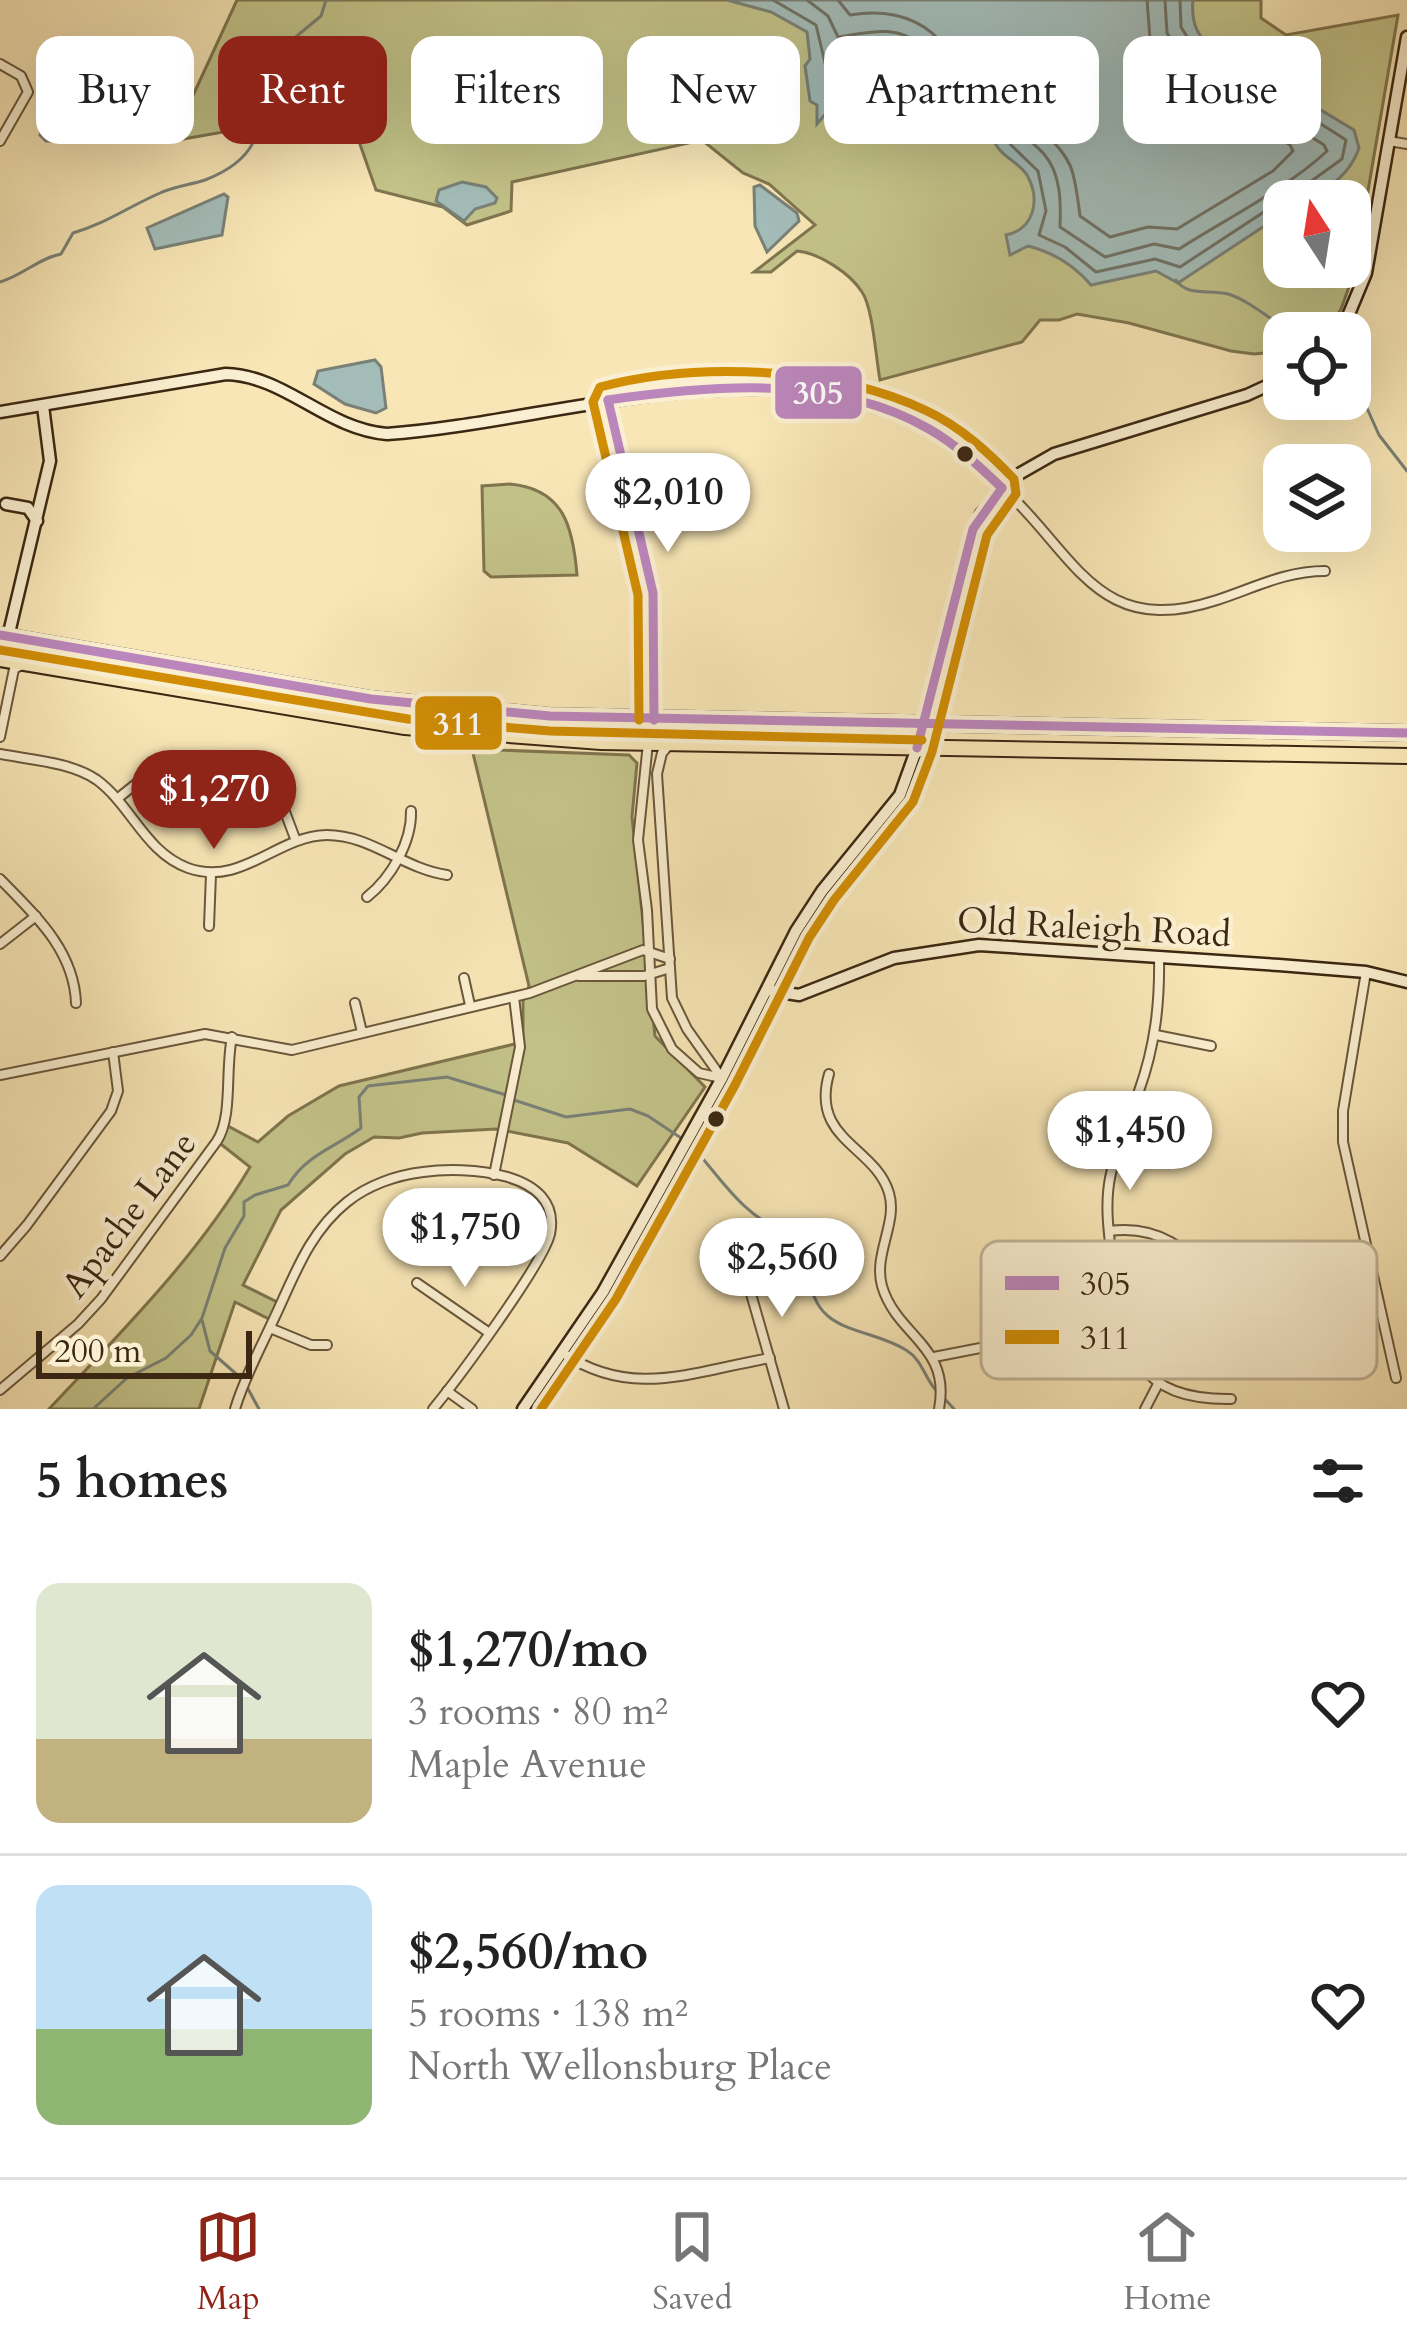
<!DOCTYPE html>
<meta charset="utf-8">
<style>
:root{--surface:#fff;--page:#f2f2f2;--text:#222;--muted:#767676;--line:#e0e0e0;--accent:#8f2418}
body{margin:0;font-family:Cardo,serif;background:var(--page);color:var(--text);height:100vh;display:flex;flex-direction:column;font-size:45px;white-space:nowrap}
*{box-sizing:border-box;margin:0}
p{font-size:39px;color:var(--muted)}
.icon{flex:none;width:66px;height:66px;fill:none;stroke:currentColor;stroke-width:2;stroke-linecap:round;stroke-linejoin:round}
.map{position:relative;height:1409px;overflow:hidden}
.panel{display:flex;flex-direction:column;background:var(--surface);flex:1}
.panel>*{flex:none}
.hud{position:absolute;left:36px;top:36px;width:1335px;height:108px;display:flex;gap:24px}
.needle{width:78px;rotate:348deg}
.buttons{position:absolute;left:1263px;top:180px;display:grid;gap:24px}
.buttons a{display:grid;place-items:center;width:108px;height:108px;border-radius:24px;background:var(--surface);box-shadow:0 12px 48px #0002;font-size:60px}
.scale{position:absolute;left:36px;bottom:30px;width:216px;box-sizing:border-box;padding-left:12px;border:6px solid #3b2712;border-top:0;font-size:33px;line-height:42px;white-space:nowrap;color:#3b2712;-webkit-text-stroke:9px #faefd0;paint-order:stroke}
.price{position:absolute;translate:-50% -102px;padding:0 27px;border-radius:42px;background:#fff;color:#222;font-size:39px;line-height:78px;filter:drop-shadow(0 3px 6px #0008)}
.price::after{content:'';position:absolute;left:50%;top:72px;width:36px;height:27px;margin-left:-18px;background:inherit;clip-path:polygon(0 0,100% 0,50% 100%)}
.price.selected{background:var(--accent);color:#fff}
ul{padding:0;list-style:none}
li{display:flex;align-items:center;gap:36px;height:300px;padding:0 36px}
li+li{border-top:3px solid var(--line)}
li span{display:grid;place-items:center;flex:none;width:336px;height:240px;border-radius:24px;color:#555}
li>.icon{margin-inline-start:auto}
span .icon{width:144px;height:144px;fill:#fffc;stroke-width:1}
li b{font-size:51px}
h2{display:flex;justify-content:space-between;align-items:center;height:144px;padding:0 36px;font-size:51px}
.tag{padding:0 42px;border-radius:24px;background:var(--surface);box-shadow:0 12px 48px #0002;font-size:42px;line-height:108px}
.tag.selected{background:var(--accent);color:#fff}
.menu{display:flex;justify-content:space-around;align-items:center;height:168px;border-top:3px solid var(--line);background:var(--surface);font-size:33px;color:var(--muted)}
.menu a{display:grid;justify-items:center;gap:6px}
.menu .selected{color:var(--accent)}
.map>svg:first-child{display:block}
.green{fill:#c3c389;stroke:#7f754e;stroke-width:3;fill-rule:evenodd}
.water{fill:#a3bdba;stroke:#798177;stroke-width:3}
.lines{fill:none;stroke-linecap:round;stroke-linejoin:round}
.shore{stroke:#6f7266;stroke-width:3}
.stream{stroke:#798177;stroke-width:3}
.street-casing{stroke:#6a573b;stroke-width:12}
.secondary-casing{stroke:#3b2712;stroke-width:15}
.highway-casing{stroke:#3b2712;stroke-width:18}
.street{stroke:#faefd0;stroke-width:8}
.secondary{stroke:#faefd0;stroke-width:10}
.highway{stroke:#f8e6b6;stroke-width:14}
.bus-1-casing{stroke:#faefd0;stroke-width:18}
.bus-2-casing{stroke:#faefd0;stroke-width:18}
.bus-1{stroke:#bb86bc;stroke-width:9}
.bus-2{stroke:#d18d04;stroke-width:9}
.bus-dot{fill:#3b2712;stroke:#faefd0;stroke-width:4.5}
.labels{text-anchor:middle;stroke-width:9;stroke-linejoin:round;paint-order:stroke}
.street-label{font-size:36px;fill:#3b2712;stroke:#faefd0}
.key{fill:#faefd0;stroke:#c1b397;stroke-width:3}
.key-label{font-size:33px;fill:#3b2712}
.line-badge{stroke:#faefd0;stroke-width:4.5}
.badge-label{font-size:33px;text-anchor:middle;font-weight:bold;fill:#fff}
</style>
<div class="map">
<svg width="1407" height="1409" viewBox="0 0 1407 1409">
<rect width="100%" height="100%" fill="#f8e6b6"/>
<filter id="stains"><feTurbulence type="fractalNoise" baseFrequency=".00167" numOctaves="4"/><feColorMatrix values="0 0 0 0 .2 0 0 0 0 .09 0 0 0 0 .02 0 0 0 .5 -.17"/></filter>
<radialGradient id="worn" r=".72"><stop offset=".6" stop-color="#630" stop-opacity="0"/><stop offset="1" stop-color="#630" stop-opacity=".3"/></radialGradient>
<g class="green">
<path d="M237,0H1261V18L1286,35L1398,15L1354,273L1341,309L1326,333H1284V351L1254,354L1231,351L1129,323L1077,314L1059,320H1040L1022,342L880,380C876,359 873,308 862,292C850,273 819,253 797,251L771,272H754L815,225L769,184L743,173L702,140L512,182L511,211L467,225L443,207L376,190L348,110L172,141ZM1284,201H1350V267H1284Z"/>
<path d="M510,484C564,489 573,527 577,575L491,577L484,571L482,486Z"/>
<path d="M472,749L629,755L637,763L632,817L655,1036L705,1087L637,1186L568,1143L496,1129L422,1133L399,1138L374,1137L345,1154L281,1210L243,1285L281,1304L273,1321L235,1302L199,1409H49C121,1332 196,1258 250,1167L217,1141L226,1125L258,1142L288,1116L339,1086L523,1042V1001L529,986Z"/>
</g>
<g class="water">
<path d="M727,0H1193C1190,31 1204,50 1234,53L1251,68L1354,130L1359,148C1349,178 1316,201 1284,201V213L1178,283L1156,271L1091,285C1074,265 1052,252 1028,246L1010,255L1006,235C1034,229 1041,200 1027,175C1020,164 1007,159 999,149C988,134 974,110 965,94L931,101C903,74 888,36 841,69L828,111L817,124V105L810,101L805,66L810,59L807,32L771,12Z"/>
<polygon points="68,103 84,111 101,129 71,141 46,141 40,135 45,120 60,104"/>
<polygon points="462,182 486,187 497,198 495,203 475,209 464,221 436,201 439,190"/>
<polygon points="760,185 797,213 799,221 767,252 755,226 754,187"/>
<polygon points="224,194 228,197 222,235 155,249 147,228"/>
<polygon points="375,360 381,367 386,408 376,413 345,404 314,384 318,371"/>
</g>
<g class="lines">
<g class="shore">
<path d="M773,0L816,25L825,63C879,42 899,33 936,88L952,82L972,85L990,106L1011,145L1038,171L1046,211L1039,235L1065,247L1096,272L1155,259L1180,267L1273,206L1284,204"/>
<path d="M807,0L828,16L838,37C866,33 897,23 922,46C929,53 934,61 941,68C994,64 991,90 1016,127C1024,137 1035,144 1044,154C1061,174 1061,202 1060,227L1105,257L1154,244L1179,249C1226,219 1289,187 1327,151L1324,145L1225,82L1186,63L1167,33L1165,0"/>
<path d="M838,0L850,15C888,9 923,17 947,49C980,50 1006,62 1021,94C1025,103 1027,112 1033,119C1071,162 1073,157 1080,216L1110,237L1148,227L1177,229L1273,171L1293,151L1290,145L1170,72L1150,39L1147,0"/>
<polyline points="1180,0 1181,27 1196,51 1232,67 1346,140 1342,159 1303,187 1298,201"/>
</g>
<g class="stream">
<polyline points="332,0 338,0"/>
<path d="M1176,280C1187,297 1209,289 1228,294C1249,300 1273,322 1294,333"/>
<path d="M0,282C22,276 39,258 61,254L73,233C107,223 128,207 160,193C175,186 190,185 205,180C254,161 267,132 256,82L286,45L321,16L326,0"/>
<polyline points="1350,370 1379,435 1407,471"/>
<polyline points="514,1100 566,1117 630,1109 648,1116 684,1140"/>
<path d="M692,1146C720,1177 743,1217 786,1232C798,1237 813,1236 825,1240L826,1247L809,1272C813,1336 865,1325 906,1350C921,1359 924,1375 934,1388C941,1395 948,1402 954,1409"/>
<polyline points="202,1320 210,1351 242,1379"/>
<polyline points="247,1387 259,1409"/>
<path d="M93,1409L127,1378L166,1358L191,1335L202,1318L225,1248L244,1216V1202L255,1195L288,1185C306,1155 334,1148 361,1128L359,1097L368,1086L447,1077L506,1095"/>
</g>
<defs>
<g id="street">
<polyline points="0,64 21,76 28,92 0,141"/>
<polyline points="1389,141 1407,144"/>
<polyline points="608,400 653,593 654,719"/>
<path d="M1004,489C1077,557 1098,639 1217,600C1254,588 1285,571 1325,571"/>
<polyline points="0,737 14,669 20,666"/>
<polyline points="648,743 638,840 647,910 652,1009 672,1049 699,1073 721,1078"/>
<polyline points="669,745 662,753 657,774 672,998 687,1029 721,1077"/>
<path d="M0,754C31,760 71,762 97,780C132,806 145,852 188,868C242,887 276,836 327,835C371,835 404,869 447,875"/>
<polyline points="276,788 296,841"/>
<polyline points="117,799 157,767"/>
<path d="M0,879C35,915 74,950 76,1003"/>
<path d="M367,897C391,878 412,842 411,811"/>
<polyline points="209,926 211,874"/>
<polyline points="0,944 36,916"/>
<path d="M1159,956C1160,1004 1155,1046 1139,1091C1130,1121 1116,1148 1110,1178C1104,1209 1110,1240 1113,1270C1124,1351 1137,1400 1231,1399"/>
<polyline points="1366,972 1343,1111 1343,1142 1396,1378"/>
<polyline points="579,976 644,976 670,968"/>
<polyline points="464,978 470,1005"/>
<polyline points="355,1003 362,1032"/>
<polyline points="1156,1035 1211,1046"/>
<path d="M829,1074C810,1140 875,1146 889,1193C898,1223 873,1254 882,1286C897,1337 951,1345 939,1409"/>
<polyline points="0,1075 205,1034 292,1050 530,993 643,950 670,959"/>
<polyline points="1128,1124 1190,1140"/>
<polyline points="494,1175 520,1047 514,997"/>
<path d="M1109,1231C1153,1225 1196,1246 1210,1291"/>
<polyline points="732,1253 743,1266 784,1409"/>
<polyline points="0,1256 27,1225 111,1111 118,1091 113,1052"/>
<polyline points="417,1283 488,1332"/>
<polyline points="270,1328 311,1345 327,1345"/>
<path d="M563,1353C632,1400 695,1371 770,1358"/>
<polyline points="934,1357 1119,1321"/>
<path d="M0,1390L78,1324L101,1299L217,1141C233,1116 225,1070 232,1037"/>
<polyline points="447,1391 472,1409"/>
<path d="M235,1409C244,1379 258,1353 271,1325C293,1280 307,1234 347,1202C368,1185 397,1175 423,1172C464,1166 563,1170 550,1234C543,1264 457,1380 433,1409"/>
<polyline points="1145,1409 1158,1384"/>
</g>
<g id="secondary">
<polyline points="1341,333 1366,273 1407,37"/>
<path d="M0,412L226,374C286,376 326,429 387,434C553,422 764,344 923,426C954,441 978,465 1002,488"/>
<polyline points="6,504 28,508 37,521"/>
<polyline points="8,637 50,461 43,406"/>
<polyline points="767,990 799,995 894,958 979,945 1279,965 1366,972 1407,982"/>
<polyline points="523,1409 603,1292 722,1078 796,931 822,891 900,795 917,748 966,554 981,514 1019,474 1054,454 1247,395 1284,378"/>
</g>
<g id="highway">
<polyline points="0,635 371,699 550,716 1407,733"/>
<polyline points="0,659 405,727 601,742 1407,756"/>
</g>
</defs>
<use href="#street" class="street-casing"/>
<use href="#secondary" class="secondary-casing"/>
<use href="#highway" class="highway-casing"/>
<use href="#street" class="street"/>
<use href="#secondary" class="secondary"/>
<use href="#highway" class="highway"/>
<defs>
<g id="bus-1">
<path d="M608,400C712,385 834,374 929,429C957,445 979,466 1002,488"/>
<polyline points="608,400 653,593 654,720"/>
<polyline points="0,635 371,699 550,716 1407,733"/>
<polyline points="917,748 973,529 1002,488"/>
</g>
<g id="bus-2">
<polyline points="0,650 408,719 550,731 922,740"/>
<path d="M541,1409L616,1299L735,1085L809,938L834,900L913,802L932,752L987,535L1016,494L1014,479C989,453 961,427 927,411C836,367 698,361 600,387L593,402L638,595L639,720"/>
</g>
</defs>
<use href="#bus-1" class="bus-1-casing"/>
<use href="#bus-2" class="bus-2-casing"/>
<use href="#bus-1" class="bus-1"/>
<use href="#bus-2" class="bus-2"/>
</g>
<g class="bus-dot">
<circle cx="965" cy="454" r="10"/>
<circle cx="716" cy="1119" r="10"/>
</g>
<g class="labels">
<g class="street-label">
<text transform="translate(1094 926) rotate(3)" y="13">Old Raleigh Road</text>
<text transform="translate(128 1214) rotate(-53)" y="13">Apache Lane</text>
</g>
</g>
<rect x="981" y="1241" width="396" height="138" rx="18" class="key"/>
<rect x="1005" y="1276" width="54" height="14" fill="#bb86bc"/>
<rect x="1005" y="1330" width="54" height="14" fill="#d18d04"/>
<g class="key-label">
<text x="1080" y="1295">305</text>
<text x="1080" y="1349">311</text>
</g>
<g class="line-badge">
<rect x="773" y="364" width="91" height="57" rx="12" fill="#bb86bc"/>
<rect x="413" y="694" width="91" height="58" rx="12" fill="#d18d04"/>
</g>
<g class="badge-label">
<text x="818" y="404">305</text>
<text x="458" y="735">311</text>
</g>
<rect width="100%" height="100%" filter="url(#stains)"/>
<rect width="100%" height="100%" fill="url(#worn)"/>
</svg>
<div class="buttons">
<a><svg class="needle" viewBox="-14 -14 28 28"><path d="M0-13l5 13h-10z" fill="#e53935"/><path d="M0 13l5-13h-10z" fill="#767676"/></svg></a>
<a><svg class="icon" aria-label="locate" viewBox="0 0 24 24"><circle cx="12" cy="12" r="6"/><path d="M12 2v4M12 18v4M2 12h4M18 12h4"/></svg></a>
<a><svg class="icon" aria-label="layers" viewBox="0 0 24 24"><path d="M12 4l9 5-9 5-9-5zM3 14l9 5 9-5"/></svg></a>
</div>
<div class="scale">200 m</div>
<b class="price" style="left:668px;top:555px">$2,010</b>
<b class="price selected" style="left:214px;top:852px">$1,270</b>
<b class="price" style="left:1130px;top:1193px">$1,450</b>
<b class="price" style="left:465px;top:1290px">$1,750</b>
<b class="price" style="left:782px;top:1320px">$2,560</b>
<div class="hud">
<a class="tag">Buy</a>
<a class="tag selected">Rent</a>
<a class="tag">Filters</a>
<a class="tag">New</a>
<a class="tag">Apartment</a>
<a class="tag">House</a>
</div>
</div>
<section class="panel">
<h2>5 homes<svg class="icon" aria-label="filters" viewBox="0 0 24 24"><path d="M4 7h16M4 17h16"/><circle cx="9" cy="7" r="2"/><circle cx="15" cy="17" r="2"/></svg></h2>
<ul>
<li><span style="background:linear-gradient(#dfe7d0 65%,#c2b280 0)"><svg class="icon" aria-label="home" viewBox="0 0 24 24"><path d="M3 11l9-7 9 7M6 9v11h12V9"/></svg></span><div><b>$1,270/mo</b><p>3 rooms · 80 m²</p><p>Maple Avenue</p></div><svg class="icon" aria-label="heart" viewBox="0 0 24 24"><path d="M12 20l-8-8c-3-5 5-10 8-4 3-6 11-1 8 4z"/></svg></li>
<li><span style="background:linear-gradient(#bfe0f5 60%,#8fb573 0)"><svg class="icon" aria-label="home" viewBox="0 0 24 24"><path d="M3 11l9-7 9 7M6 9v11h12V9"/></svg></span><div><b>$2,560/mo</b><p>5 rooms · 138 m²</p><p>North Wellonsburg Place</p></div><svg class="icon" aria-label="heart" viewBox="0 0 24 24"><path d="M12 20l-8-8c-3-5 5-10 8-4 3-6 11-1 8 4z"/></svg></li>
</ul>
</section>
<nav class="menu">
<a class="selected"><svg class="icon" aria-label="map" viewBox="0 0 24 24"><path d="M3 6l6-2 6 2 6-2v14l-6 2-6-2-6 2zM9 4v14M15 6v14"/></svg>Map</a>
<a><svg class="icon" aria-label="saved" viewBox="0 0 24 24"><path d="M7 4h10v16l-5-4-5 4z"/></svg>Saved</a>
<a><svg class="icon" aria-label="home" viewBox="0 0 24 24"><path d="M3 11l9-7 9 7M6 9v11h12V9"/></svg>Home</a>
</nav>
